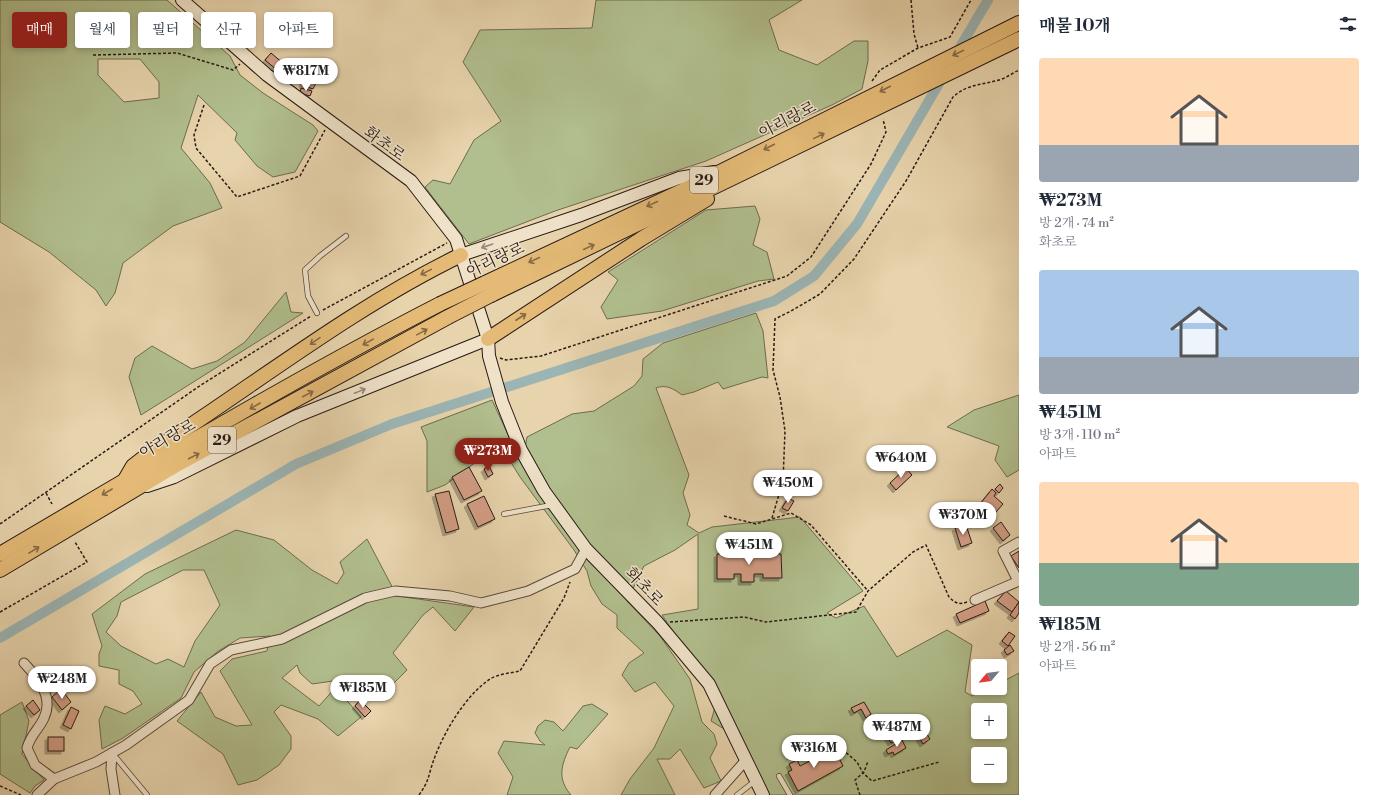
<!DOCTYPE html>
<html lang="ko">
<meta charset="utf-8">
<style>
:root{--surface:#fff;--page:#f2f2f3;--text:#1f2937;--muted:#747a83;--accent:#8f2418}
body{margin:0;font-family:"Libre Bodoni","Noto Serif KR",serif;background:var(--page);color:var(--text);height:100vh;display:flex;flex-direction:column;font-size:15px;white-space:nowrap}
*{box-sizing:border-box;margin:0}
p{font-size:13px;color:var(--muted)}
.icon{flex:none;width:22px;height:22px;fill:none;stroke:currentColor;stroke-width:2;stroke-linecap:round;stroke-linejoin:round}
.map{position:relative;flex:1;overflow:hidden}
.panel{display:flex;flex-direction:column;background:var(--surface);width:360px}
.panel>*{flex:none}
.guide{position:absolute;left:12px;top:12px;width:380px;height:36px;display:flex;gap:8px}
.needle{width:26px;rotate:241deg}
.fabs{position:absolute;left:971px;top:659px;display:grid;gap:8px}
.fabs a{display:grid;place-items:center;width:36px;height:36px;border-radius:4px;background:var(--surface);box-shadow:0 2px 6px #0003;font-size:20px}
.price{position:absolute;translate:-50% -34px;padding:0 9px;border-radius:14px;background:#fff;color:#222;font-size:13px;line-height:26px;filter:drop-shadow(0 1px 2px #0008)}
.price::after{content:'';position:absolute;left:50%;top:24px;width:12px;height:9px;margin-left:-6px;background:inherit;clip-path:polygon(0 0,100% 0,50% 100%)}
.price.selected{background:var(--accent);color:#fff}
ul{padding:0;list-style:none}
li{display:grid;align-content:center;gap:8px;height:212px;padding:0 20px}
li span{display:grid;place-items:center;height:124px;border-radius:4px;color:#555}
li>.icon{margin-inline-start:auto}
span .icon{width:72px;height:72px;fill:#fffc;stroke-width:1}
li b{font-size:17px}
h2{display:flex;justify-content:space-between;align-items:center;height:48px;padding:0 20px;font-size:17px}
.pill{padding:0 14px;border-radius:4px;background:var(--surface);box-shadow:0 2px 6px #0003;font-size:14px;line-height:36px}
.pill.selected{background:var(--accent);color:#fff}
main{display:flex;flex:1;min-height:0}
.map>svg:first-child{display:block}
.green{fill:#b1be8d;stroke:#6c6c50;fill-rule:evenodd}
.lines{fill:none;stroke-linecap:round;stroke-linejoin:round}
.canal{stroke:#9bb5b5;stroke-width:10}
.building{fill:#d59f87;stroke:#281a14;filter:url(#shadow)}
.lane-casing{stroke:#58483a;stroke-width:6}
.street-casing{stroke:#58483a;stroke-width:11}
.secondary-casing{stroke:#281a14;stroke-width:14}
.primary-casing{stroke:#281a14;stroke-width:16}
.path{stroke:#281a14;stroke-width:1.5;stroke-dasharray:3 2;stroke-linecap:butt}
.lane{stroke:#efe2c9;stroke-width:4.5}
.street{stroke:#efe2c9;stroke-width:9}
.secondary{stroke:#efe2c9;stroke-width:12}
.primary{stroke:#e4ba76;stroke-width:14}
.primary-bridge-casing{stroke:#281a14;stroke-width:16;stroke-linecap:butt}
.primary-bridge{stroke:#e4ba76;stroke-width:14}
.oneway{stroke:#866a45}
.oneway2{stroke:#958878}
.labels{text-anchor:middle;stroke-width:3;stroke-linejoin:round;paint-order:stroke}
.shield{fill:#efe2c9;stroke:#64564a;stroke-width:1}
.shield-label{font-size:15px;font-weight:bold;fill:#281a14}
.street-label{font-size:16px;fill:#281a14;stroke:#efe2c9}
</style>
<main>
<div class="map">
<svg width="1019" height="795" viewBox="0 0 1019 795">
<defs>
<filter id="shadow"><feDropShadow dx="-3" dy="3" stdDeviation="0" flood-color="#0004"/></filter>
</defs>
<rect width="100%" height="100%" fill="#e7d3ac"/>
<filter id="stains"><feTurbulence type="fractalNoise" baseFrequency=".005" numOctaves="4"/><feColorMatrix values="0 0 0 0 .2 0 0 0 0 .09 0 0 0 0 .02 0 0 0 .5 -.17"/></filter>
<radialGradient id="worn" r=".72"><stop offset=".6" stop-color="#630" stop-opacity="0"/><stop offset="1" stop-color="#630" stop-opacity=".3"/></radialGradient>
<g class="green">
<path d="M0,0H167L230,56L240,75L263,93L313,125L318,131L295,172L273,177L257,166L235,140L237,133L198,95L181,148L210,183L222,208L173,226L123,263L115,293L106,306L96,290L49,252L0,222ZM98,59H140L159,82V98L124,102L98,75Z"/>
<polygon points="596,0 802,0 769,20 779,50 817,65 854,41 868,41 868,61 862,89 832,105 706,161 555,211 469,244 425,187 433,180 450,184 474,140 501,121 463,62 480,30 592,28"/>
<polygon points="755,206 760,219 753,245 767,252 774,279 758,281 662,311 607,319 601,307 618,280 608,272 706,210"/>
<polygon points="286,292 291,312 303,313 141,415 129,377 135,358 152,346 192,369 217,361 245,342"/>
<path d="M756,313L763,331L768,378L762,377L723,389L718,382L694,392L682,395C674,389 666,384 656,388L689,475L683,493L690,515L687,525L699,533L712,527L800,517L863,591L827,613L836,618L864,606L897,657L947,630L972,645L965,692L972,696L989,688H1000V683L1019,673V795H768L739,738L711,721L718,697L662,615L698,609V534L675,550L644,566L627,601L660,636L690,679L702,722L714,734L717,744L710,758L721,781L704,788L680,749L670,759H657L675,795H621L630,779L654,748L674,706L655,682L635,692L622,675L629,663L644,653L617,628V615L602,604L591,586L587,571L574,550L520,477L497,440L480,459L445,485L427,492V441L421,427L492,400L522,465L527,437L572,414L594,411L634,386L642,376L643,359L663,343ZM978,710H1000V732H978ZM978,754H1000V776H978Z"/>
<polygon points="1019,395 1019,470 1007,477 995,460 999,446 947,427 974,410"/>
<path d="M236,530L274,540L312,570L337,584L344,573L340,562L367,539L397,596L474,607L455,631L433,607L423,615L393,653L407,670L382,695L361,677L343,696L361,717L338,736L318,719L281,705L274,712L291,736V749L279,765L257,780L238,785L223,754L177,721L201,692L215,717L236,726L252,725L220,671L232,659L267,651L270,636L240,638L217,652L194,672L181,698L123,738L102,749L99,720L105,706L125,714L142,704L133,691L119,684V670L99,666V654L102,646L92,614L145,574ZM183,570H204L220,605L195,641L184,667L168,659L156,664L121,646L106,632L117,616L121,602ZM297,665L300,673L312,684L333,681L346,676L319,706L282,678Z"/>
<polygon points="22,702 29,721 22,754 44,780 35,786 30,793 0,774 0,715"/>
<path d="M592,704L608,714L577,749L570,747C561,765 557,779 571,795H507L513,777L498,753L504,741L545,745L540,741L535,733L538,726L545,720L554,722L563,731L583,706Z"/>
</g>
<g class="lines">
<g class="canal">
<polyline points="956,54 988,0"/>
<polyline points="0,638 296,464 392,424 774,301 814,276 857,224 944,75"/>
</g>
</g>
<g class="building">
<polygon points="271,53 296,74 290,81 265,60"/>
<polygon points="306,74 318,79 313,89 302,85"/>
<polygon points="301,88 312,91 310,96 300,93"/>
<polygon points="489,466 493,474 488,477 484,469"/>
<polygon points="469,467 482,491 464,500 452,477"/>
<polygon points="906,468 912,475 896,490 890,483"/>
<polygon points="1000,484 1003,488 999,493 995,489"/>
<polygon points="992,489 996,493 994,496 1003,504 989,520 976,509"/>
<polygon points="449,491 459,529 446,533 435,494"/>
<polygon points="484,496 495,519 478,527 467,504"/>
<polygon points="788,498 794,501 788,511 782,508"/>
<polygon points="1001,522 1010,535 1003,541 993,528"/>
<polygon points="966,525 972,543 961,547 955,528"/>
<polygon points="1019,551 1019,568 1011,556"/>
<polygon points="717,554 781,554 782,578 763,578 763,574 754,574 754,582 741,582 741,574 734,574 734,579 717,579"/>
<polygon points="1006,591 1019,602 1012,612 997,601"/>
<polygon points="985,601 989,611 960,623 956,614"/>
<polygon points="1019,602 1019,613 1015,619 1010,615"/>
<polygon points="1009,632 1015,636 1008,646 1002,641"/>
<polygon points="1010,645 1014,651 1007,655 1004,650"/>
<polygon points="61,689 71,702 62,710 52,697"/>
<polygon points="33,700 40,710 34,715 26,706"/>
<polygon points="360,700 371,711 365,717 355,706"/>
<polygon points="864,702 871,714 866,718 861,709 854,713 851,708"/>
<polygon points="71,707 79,711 71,729 63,725"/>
<polygon points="893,726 900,738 891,743 884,731"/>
<polygon points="924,730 930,739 923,744 917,734"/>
<rect x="48" y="737" width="16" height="14"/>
<polygon points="902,740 906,748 894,755 893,752 888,754 886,750"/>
<polygon points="834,748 843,766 798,791 788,772 792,770 789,764 797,760 800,766"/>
</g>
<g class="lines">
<defs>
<g id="lane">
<polyline points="317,313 308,296 305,270 320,256 346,236"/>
<polyline points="504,514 552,505"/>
<polyline points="113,754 147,795"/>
<polyline points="779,776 790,795"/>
<polyline points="737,795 755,781"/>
</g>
<g id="street">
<polyline points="1018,581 1003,551 1019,542"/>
<polyline points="975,600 1019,581"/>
<path d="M24,663C38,678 54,697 44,718C39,729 31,734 27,748L35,765L54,779"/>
<polyline points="112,753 111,769 115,795"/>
<polyline points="37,795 54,779 96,762 126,745 189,700 210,664 231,650 282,639 365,598 395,591 450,596 481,603 528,591 575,569 586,549"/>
<polyline points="715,795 746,760"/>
</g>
<g id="secondary">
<polyline points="182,0 267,75 411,181 456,239 488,339 489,356 502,402 521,450 544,491 586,549 658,623 709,684 763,795"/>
<polyline points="461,255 581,215 679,178 714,172"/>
<polyline points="147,486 174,477 297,416 488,339"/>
</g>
<g id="primary">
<polyline points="485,283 688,188 1019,23"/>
<polyline points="491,295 1019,39"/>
<polyline points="488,339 641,239 707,199"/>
<path d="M126,478L133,466L155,449C256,384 352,308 461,255"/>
<path d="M0,554C145,469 290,381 440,304"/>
<polyline points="0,570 178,464 448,317"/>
</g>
</defs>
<use href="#lane" class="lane-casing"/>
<use href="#street" class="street-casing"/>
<use href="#secondary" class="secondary-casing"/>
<use href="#primary" class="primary-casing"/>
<g class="path">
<polyline points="911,0 914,34 918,48"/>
<polyline points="93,55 177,53 233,70 240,64"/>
<polyline points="872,81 880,70 918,48 950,37 971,0"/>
<polyline points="204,105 194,135 196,148 237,197 300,176 325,130"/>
<polyline points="323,310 447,243"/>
<polyline points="500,358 506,360 541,356 787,276 811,257 871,164 886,132 883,119"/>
<polyline points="46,493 52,504"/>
<polyline points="724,516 756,524 791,513 811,525 868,591"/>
<path d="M772,518L783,481L785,431L780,397L773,370L775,319L791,311L820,294L854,259L906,181L953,97C967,84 982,85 999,80C1006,78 1013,73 1019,70"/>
<polyline points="0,524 201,385 311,316"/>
<polyline points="0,612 87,562 75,542"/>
<path d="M670,622L744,617L766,622L856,612L868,591L913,552L926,545L949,597C955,603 959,605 967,602"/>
<polyline points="787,759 818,743 839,741 843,750 857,762 863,773 872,781 939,762"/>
<polyline points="0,786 21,795"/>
<path d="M419,795C429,781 428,777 433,762C443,733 465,696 490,679C498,674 511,673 520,671L564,598L570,582"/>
<polyline points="860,795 855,780 864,772 868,761"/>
</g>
<use href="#lane" class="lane"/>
<use href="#street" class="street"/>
<use href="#secondary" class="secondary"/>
<use href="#primary" class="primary"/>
<defs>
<g id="primary-bridge">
<polyline points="440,304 485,283"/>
<polyline points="448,317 491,295"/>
</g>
</defs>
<use href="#primary-bridge" class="primary-bridge-casing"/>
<use href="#primary-bridge" class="primary-bridge"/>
</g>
<defs><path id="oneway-shaft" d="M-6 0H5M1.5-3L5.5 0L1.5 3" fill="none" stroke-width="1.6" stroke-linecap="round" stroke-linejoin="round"/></defs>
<g class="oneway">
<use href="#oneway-shaft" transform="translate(958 53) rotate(154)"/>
<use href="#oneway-shaft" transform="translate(885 89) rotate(153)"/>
<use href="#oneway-shaft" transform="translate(819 136) rotate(-26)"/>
<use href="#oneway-shaft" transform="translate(769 147) rotate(153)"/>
<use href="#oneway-shaft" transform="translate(652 204) rotate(155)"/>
<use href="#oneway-shaft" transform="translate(589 247) rotate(-25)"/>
<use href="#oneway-shaft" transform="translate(534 260) rotate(155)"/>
<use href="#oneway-shaft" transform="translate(426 272) rotate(154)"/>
<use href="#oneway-shaft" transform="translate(521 317) rotate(-33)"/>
<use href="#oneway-shaft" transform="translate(422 332) rotate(-29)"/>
<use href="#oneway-shaft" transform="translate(315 341) rotate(145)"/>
<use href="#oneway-shaft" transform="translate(368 342) rotate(151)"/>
<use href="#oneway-shaft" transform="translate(308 394) rotate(-28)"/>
<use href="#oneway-shaft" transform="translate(255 406) rotate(150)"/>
<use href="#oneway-shaft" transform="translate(194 456) rotate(-28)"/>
<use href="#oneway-shaft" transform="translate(107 492) rotate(150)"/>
<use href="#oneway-shaft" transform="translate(34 550) rotate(-31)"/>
</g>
<g class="oneway2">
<use href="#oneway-shaft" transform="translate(487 246) rotate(161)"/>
<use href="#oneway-shaft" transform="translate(360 391) rotate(-22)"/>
</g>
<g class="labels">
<g class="shield">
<rect x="690" y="167" width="28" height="26" rx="3"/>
<rect x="208" y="427" width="28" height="26" rx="3"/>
</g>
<g class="shield-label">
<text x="704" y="185">29</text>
<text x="222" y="445">29</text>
</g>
<g class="street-label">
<text transform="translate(787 119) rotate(-27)" y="6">아리랑로</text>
<text transform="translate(385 143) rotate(36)" y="6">화초로</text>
<text transform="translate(495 259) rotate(-25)" y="6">아리랑로</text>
<text transform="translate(167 438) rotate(-30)" y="6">아리랑로</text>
<text transform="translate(645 586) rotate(46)" y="6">화초로</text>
</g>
</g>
<rect width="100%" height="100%" filter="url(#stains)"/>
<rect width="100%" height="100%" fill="url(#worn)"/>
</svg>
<div class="fabs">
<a><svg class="needle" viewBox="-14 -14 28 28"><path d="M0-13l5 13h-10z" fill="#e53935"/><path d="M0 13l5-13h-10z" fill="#747a83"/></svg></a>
<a>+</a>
<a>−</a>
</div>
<b class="price" style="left:306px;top:92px">₩817M</b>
<b class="price selected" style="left:488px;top:472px">₩273M</b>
<b class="price" style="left:901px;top:479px">₩640M</b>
<b class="price" style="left:788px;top:504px">₩450M</b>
<b class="price" style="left:963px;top:536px">₩370M</b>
<b class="price" style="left:749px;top:566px">₩451M</b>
<b class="price" style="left:62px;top:700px">₩248M</b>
<b class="price" style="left:363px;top:709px">₩185M</b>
<b class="price" style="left:897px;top:748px">₩487M</b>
<b class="price" style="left:814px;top:769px">₩316M</b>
<div class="guide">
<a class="pill selected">매매</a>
<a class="pill">월세</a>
<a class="pill">필터</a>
<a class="pill">신규</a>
<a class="pill">아파트</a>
</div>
</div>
<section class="panel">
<h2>매물 10개<svg class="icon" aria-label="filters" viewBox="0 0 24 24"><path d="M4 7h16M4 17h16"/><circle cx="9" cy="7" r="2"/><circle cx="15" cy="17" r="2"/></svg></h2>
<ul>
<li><span style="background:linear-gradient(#ffd9b3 70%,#9aa5b1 0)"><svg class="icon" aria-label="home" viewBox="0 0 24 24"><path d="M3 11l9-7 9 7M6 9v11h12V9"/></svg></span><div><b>₩273M</b><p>방 2개 · 74 m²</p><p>화초로</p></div></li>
<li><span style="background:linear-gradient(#a9c7e8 70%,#9aa5b1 0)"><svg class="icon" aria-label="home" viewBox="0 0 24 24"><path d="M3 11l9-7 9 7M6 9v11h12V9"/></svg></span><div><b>₩451M</b><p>방 3개 · 110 m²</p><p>아파트</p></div></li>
<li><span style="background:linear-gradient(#ffd9b3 65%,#7fa58c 0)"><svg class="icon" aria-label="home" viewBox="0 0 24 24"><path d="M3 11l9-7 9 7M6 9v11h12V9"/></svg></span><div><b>₩185M</b><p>방 2개 · 56 m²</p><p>아파트</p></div></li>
</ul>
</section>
</main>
